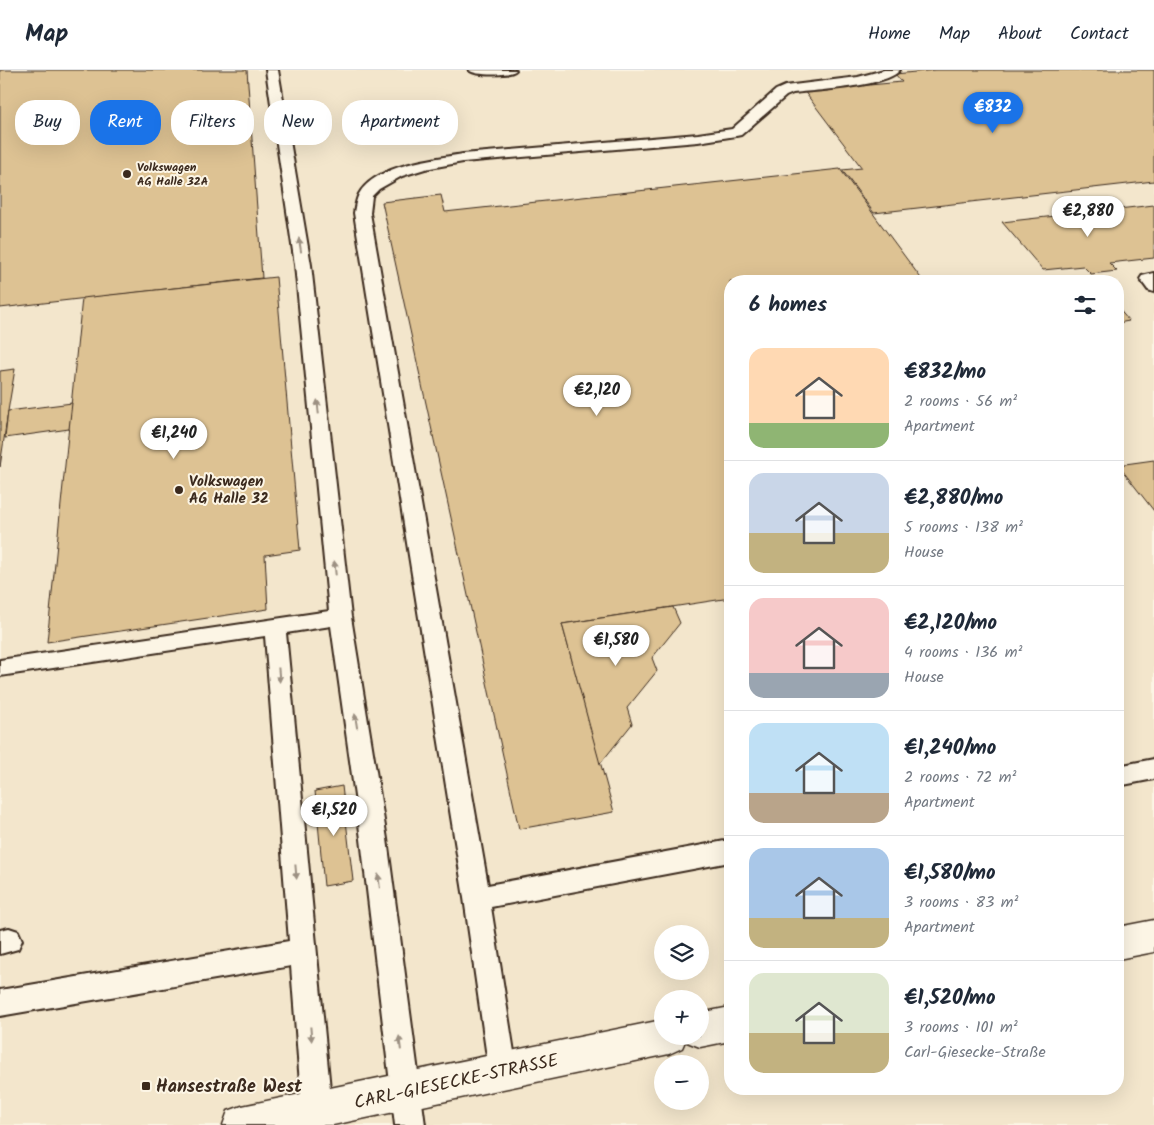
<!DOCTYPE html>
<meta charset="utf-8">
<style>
:root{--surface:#fff;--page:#f6f6f7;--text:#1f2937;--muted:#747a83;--line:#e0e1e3;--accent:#1a73e8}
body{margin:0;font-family:Kalam,sans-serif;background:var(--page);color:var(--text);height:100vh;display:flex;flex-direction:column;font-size:19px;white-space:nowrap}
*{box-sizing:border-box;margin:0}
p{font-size:16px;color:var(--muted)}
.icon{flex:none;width:28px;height:28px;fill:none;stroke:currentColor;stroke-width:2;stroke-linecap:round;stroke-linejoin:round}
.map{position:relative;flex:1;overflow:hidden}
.sheet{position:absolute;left:724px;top:205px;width:400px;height:820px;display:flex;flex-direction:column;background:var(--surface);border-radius:20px;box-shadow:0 5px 20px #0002}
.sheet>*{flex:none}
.guide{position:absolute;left:15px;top:30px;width:475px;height:45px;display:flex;gap:10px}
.controls{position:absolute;left:654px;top:855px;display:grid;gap:10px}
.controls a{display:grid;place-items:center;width:55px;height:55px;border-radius:50%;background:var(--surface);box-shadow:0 5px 20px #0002;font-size:25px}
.price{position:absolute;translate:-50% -42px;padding:0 11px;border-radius:18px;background:#fff;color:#222;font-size:16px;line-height:32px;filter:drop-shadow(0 1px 2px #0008)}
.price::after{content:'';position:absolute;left:50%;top:30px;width:15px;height:11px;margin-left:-8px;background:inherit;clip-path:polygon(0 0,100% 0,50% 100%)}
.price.active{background:var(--accent);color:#fff}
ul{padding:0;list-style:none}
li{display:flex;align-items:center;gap:15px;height:125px;padding:0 25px}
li+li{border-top:1px solid var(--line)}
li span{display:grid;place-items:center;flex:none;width:140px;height:100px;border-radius:15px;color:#555}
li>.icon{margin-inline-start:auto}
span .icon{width:60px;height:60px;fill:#fffc;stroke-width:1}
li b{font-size:21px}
h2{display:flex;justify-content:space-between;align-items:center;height:60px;padding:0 25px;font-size:21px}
.pill{padding:0 18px;border-radius:20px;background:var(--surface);box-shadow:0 5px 20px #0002;font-size:18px;line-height:45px}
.pill.active{background:var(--accent);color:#fff}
header{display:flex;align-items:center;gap:30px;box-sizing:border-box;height:70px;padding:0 25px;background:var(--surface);border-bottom:1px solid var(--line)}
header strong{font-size:24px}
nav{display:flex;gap:28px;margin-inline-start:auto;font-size:18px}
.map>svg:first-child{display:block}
.built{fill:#f3e6cc;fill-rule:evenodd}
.building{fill:#ddc293;stroke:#3b2a1e}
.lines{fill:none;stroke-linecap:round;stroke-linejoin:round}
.service-casing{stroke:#3b2a1e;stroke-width:4}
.minor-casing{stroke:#3b2a1e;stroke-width:3}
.service{fill:#fcf5e5;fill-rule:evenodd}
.minor{fill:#fcf5e5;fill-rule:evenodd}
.oneway{fill:#9c9082}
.poi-dot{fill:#3b2a1e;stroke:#fcf5e5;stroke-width:2}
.labels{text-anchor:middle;stroke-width:4;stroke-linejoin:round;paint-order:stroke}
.far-poi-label{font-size:12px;font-weight:bold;fill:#3b2a1e;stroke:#fcf5e5;text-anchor:start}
.poi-label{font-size:15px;font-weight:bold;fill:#3b2a1e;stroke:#fcf5e5;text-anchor:start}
.near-street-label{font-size:18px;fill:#3b2a1e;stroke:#fcf5e5}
.near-poi-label{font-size:18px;font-weight:bold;fill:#3b2a1e;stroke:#fcf5e5;text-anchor:start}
</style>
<header>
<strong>Map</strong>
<nav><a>Home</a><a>Map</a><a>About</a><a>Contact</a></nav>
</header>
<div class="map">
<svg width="1154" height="1055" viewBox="0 0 1154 1055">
<rect width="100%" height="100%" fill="#fcf5e5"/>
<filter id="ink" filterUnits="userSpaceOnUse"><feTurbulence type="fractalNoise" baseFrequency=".02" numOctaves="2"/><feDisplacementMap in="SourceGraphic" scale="10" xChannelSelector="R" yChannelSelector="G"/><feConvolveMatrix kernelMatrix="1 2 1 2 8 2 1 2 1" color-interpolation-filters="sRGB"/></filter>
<g filter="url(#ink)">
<path class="built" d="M0,0H1154V1055H0ZM730,211H1118V1019H730ZM662,864H700V901H662ZM662,929H700V966H662ZM662,994H700V1031H662Z"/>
<g class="building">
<polygon points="0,0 247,0 262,208 0,238"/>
<polygon points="936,0 1154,0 1154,111 874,143 842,100 862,98 804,21 902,12 895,4"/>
<polygon points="840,99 923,211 730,211 730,528 562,554 614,742 519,759 382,132 441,125 445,142"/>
<polygon points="1154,135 1154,188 1109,193 1117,201 1091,204 1083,196 1043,200 1002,152"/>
<polygon points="276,207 300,480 265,485 268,539 47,572 82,228"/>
<polygon points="1118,238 1129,251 1118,253"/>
<polygon points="15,299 8,341 0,397 0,301"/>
<polygon points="72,333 69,359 5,368 8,341"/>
<polygon points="1154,390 1154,441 1118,395"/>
<polygon points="673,537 680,553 652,588 657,601 627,638 632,654 600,694 562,554"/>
<polygon points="342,716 353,811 324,816 315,721"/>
</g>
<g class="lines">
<defs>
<g id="service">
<polygon points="266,0 278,0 311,195 351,547 387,769 425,1055 395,1055 361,769 331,556 286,563 332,1040 327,1050 317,1055 307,1050 302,1040 291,896 0,946 0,920 289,871 265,566 0,606 0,590 329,541 295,195"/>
<path d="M469,0H516C511,6 474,6 469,0Z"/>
<path d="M884,0H900C886,17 816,20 793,23L786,26L741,65L736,66L698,72L463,92L425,99L402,106L379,119L372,126L370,143L488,815L730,770V792L491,837L517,1001L513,1011L503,1015L493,1011L489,1001L464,828L354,143C355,137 356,130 359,124C375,95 433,89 463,84L698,64L732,59L776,20L785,16L858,7Z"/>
<polygon points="1154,203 1154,222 1148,220 1140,209 1142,206"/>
<polygon points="1154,689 1154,709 1118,716 1118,696"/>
<polygon points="9,858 18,861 22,870 18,879 0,884 0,860"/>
</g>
<g id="minor">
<polygon points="1154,850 1154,882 1118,889 1118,857"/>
<polygon points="730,937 730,971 700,977 687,972 686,969 682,978 669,984 333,1055 223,1055 228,1041 242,1036 662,950 662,966 700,966 700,943"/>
</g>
</defs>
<use href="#service" class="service-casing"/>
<use href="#minor" class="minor-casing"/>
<use href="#service" class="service"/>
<use href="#minor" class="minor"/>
</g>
<defs><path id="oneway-solid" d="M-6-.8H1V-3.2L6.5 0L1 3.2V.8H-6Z" transform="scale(1.25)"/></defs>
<g class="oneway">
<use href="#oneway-solid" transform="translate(300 175) rotate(-99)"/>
<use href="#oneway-solid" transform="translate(318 337) rotate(-96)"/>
<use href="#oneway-solid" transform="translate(335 498) rotate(-96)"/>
<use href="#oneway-solid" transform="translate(279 605) rotate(85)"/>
<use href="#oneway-solid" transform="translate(356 651) rotate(-99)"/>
<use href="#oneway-solid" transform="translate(296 802) rotate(85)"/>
<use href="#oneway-solid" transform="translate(379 811) rotate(-97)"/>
<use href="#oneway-solid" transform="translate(311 964) rotate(85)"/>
<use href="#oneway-solid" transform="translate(400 973) rotate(-97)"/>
</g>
</g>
<g class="poi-dot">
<circle cx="127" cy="104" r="5"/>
<circle cx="179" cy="420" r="5"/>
<rect x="141" y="1011" width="10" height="10" rx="2.5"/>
</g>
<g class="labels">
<g class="far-poi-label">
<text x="137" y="101">Volkswagen<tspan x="137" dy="14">AG Halle 32A</tspan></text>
</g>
<g class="poi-label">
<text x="189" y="416">Volkswagen<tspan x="189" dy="17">AG Halle 32</tspan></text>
</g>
<g class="near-street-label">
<text transform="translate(456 1011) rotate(-12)" y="6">CARL-GIESECKE-STRASSE</text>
</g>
<g class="near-poi-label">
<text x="156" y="1022">Hansestraße West</text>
</g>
</g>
</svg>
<div class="controls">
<a><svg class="icon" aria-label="layers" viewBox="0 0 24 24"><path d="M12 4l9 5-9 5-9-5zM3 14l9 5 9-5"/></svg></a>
<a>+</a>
<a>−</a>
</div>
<b class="price active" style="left:993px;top:64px">€832</b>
<b class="price" style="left:1088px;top:168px">€2,880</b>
<b class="price" style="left:597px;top:347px">€2,120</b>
<b class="price" style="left:174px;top:390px">€1,240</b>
<b class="price" style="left:616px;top:597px">€1,580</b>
<b class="price" style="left:334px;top:767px">€1,520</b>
<div class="guide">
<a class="pill">Buy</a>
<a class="pill active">Rent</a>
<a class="pill">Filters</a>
<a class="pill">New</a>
<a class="pill">Apartment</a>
</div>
<section class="sheet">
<h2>6 homes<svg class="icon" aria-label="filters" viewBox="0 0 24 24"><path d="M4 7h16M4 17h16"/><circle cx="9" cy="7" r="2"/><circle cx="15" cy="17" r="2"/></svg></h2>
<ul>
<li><span style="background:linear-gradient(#ffd9b3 75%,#8fb573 0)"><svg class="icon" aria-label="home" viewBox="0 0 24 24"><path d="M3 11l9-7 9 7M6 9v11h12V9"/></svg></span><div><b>€832/mo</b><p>2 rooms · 56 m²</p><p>Apartment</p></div></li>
<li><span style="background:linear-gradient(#c9d6e8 60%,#c2b280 0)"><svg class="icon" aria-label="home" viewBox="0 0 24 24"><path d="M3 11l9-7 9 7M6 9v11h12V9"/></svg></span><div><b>€2,880/mo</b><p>5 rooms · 138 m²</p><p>House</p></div></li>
<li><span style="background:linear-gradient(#f6c9c9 75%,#9aa5b1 0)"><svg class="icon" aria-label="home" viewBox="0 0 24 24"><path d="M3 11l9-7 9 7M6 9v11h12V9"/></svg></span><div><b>€2,120/mo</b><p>4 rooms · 136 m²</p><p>House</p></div></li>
<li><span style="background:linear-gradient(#bfe0f5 70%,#b9a48a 0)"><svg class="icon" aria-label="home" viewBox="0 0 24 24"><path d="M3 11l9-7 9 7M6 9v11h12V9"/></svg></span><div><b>€1,240/mo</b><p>2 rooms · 72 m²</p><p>Apartment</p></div></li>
<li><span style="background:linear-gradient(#a9c7e8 70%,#c2b280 0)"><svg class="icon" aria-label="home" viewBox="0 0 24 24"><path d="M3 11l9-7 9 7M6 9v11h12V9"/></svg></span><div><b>€1,580/mo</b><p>3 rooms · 83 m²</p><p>Apartment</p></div></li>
<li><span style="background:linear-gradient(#dfe7d0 60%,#c2b280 0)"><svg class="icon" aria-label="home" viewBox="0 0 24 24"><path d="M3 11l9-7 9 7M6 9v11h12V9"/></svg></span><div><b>€1,520/mo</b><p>3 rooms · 101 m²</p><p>Carl-Giesecke-Straße</p></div></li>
</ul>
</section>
</div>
